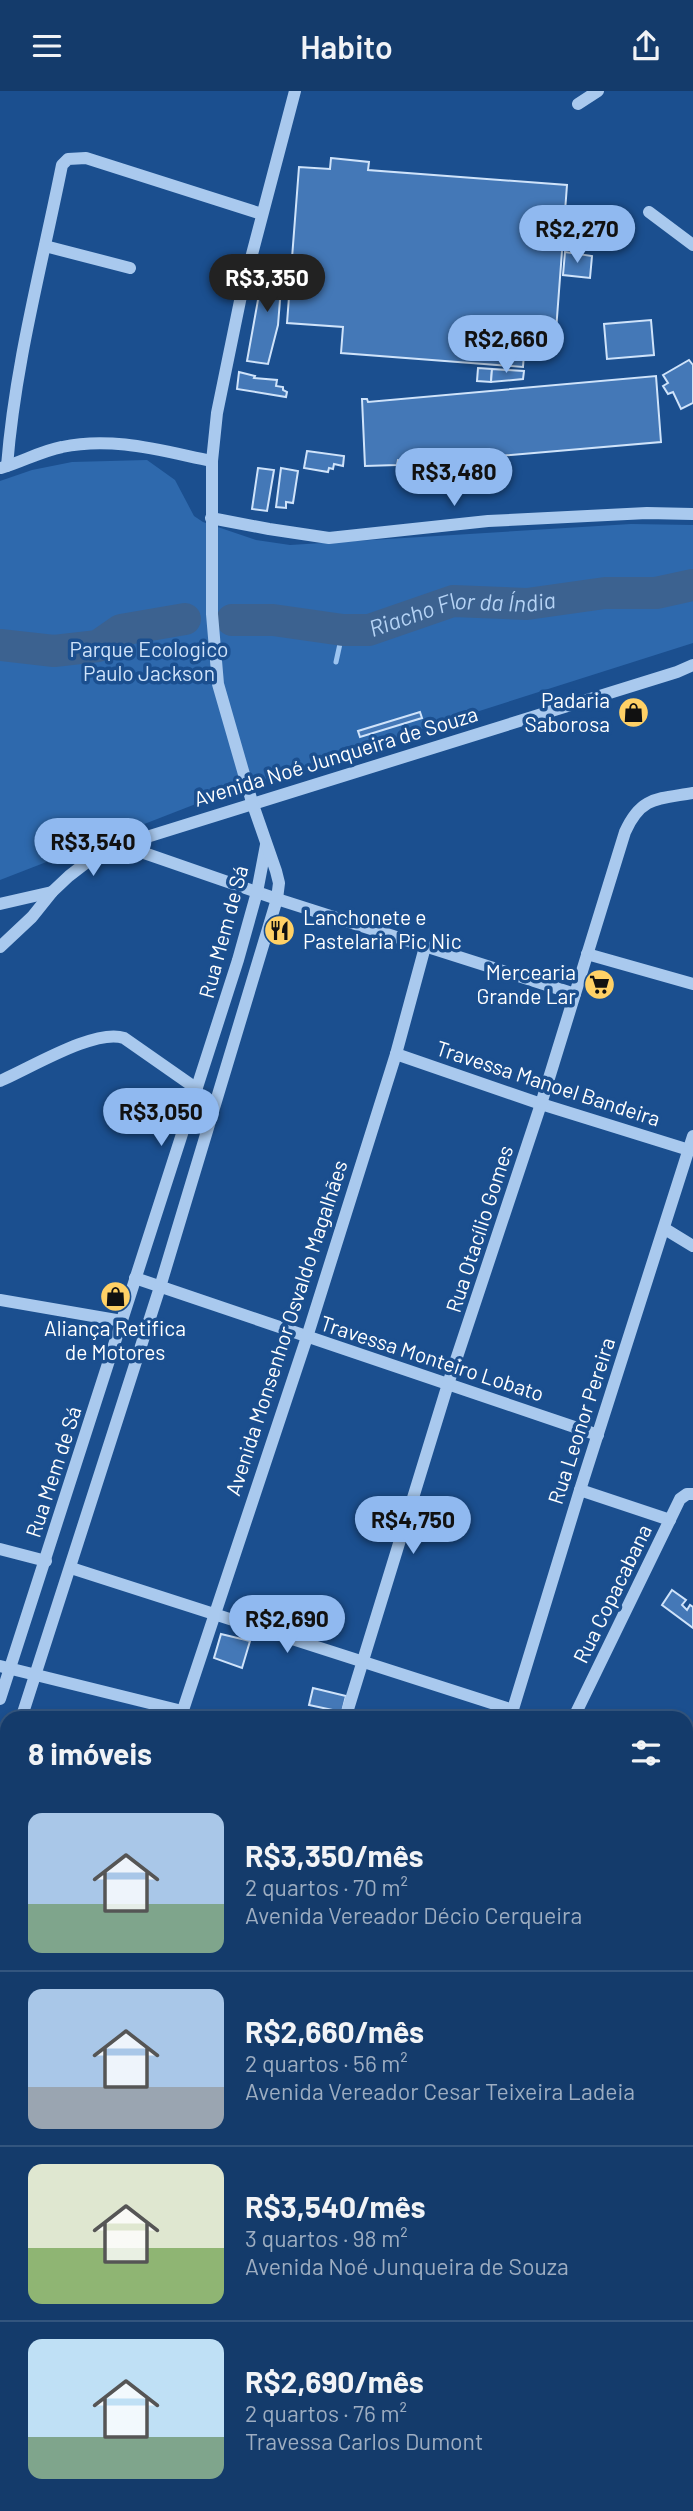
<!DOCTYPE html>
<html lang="pt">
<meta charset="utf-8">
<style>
:root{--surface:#143b6b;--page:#214673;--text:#f1f3f6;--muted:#9dadc1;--line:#33557e;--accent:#90b9f0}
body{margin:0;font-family:Barlow,sans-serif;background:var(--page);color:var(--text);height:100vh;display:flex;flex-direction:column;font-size:26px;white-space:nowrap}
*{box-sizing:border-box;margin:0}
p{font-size:23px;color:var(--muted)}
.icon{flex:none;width:38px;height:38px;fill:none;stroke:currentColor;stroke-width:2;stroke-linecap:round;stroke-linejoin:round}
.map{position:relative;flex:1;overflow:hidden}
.sheet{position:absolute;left:0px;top:1620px;width:693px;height:800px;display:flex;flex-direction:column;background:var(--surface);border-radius:21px 21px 0 0;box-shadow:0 4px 10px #0003,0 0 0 2px var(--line)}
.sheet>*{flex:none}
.price{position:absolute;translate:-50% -60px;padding:0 16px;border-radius:24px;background:var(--accent);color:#111;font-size:23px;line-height:46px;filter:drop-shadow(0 2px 4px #0008)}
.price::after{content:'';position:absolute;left:50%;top:42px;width:21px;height:16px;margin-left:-10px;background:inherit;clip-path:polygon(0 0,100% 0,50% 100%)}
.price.current{background:#222;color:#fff}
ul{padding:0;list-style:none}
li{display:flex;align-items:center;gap:21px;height:175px;padding:0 28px}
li+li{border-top:2px solid var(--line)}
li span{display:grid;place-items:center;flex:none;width:196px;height:140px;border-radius:14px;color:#555}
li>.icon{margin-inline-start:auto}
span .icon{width:84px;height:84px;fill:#fffc;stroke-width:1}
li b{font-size:30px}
h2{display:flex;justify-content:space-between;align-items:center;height:84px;padding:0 28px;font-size:30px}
header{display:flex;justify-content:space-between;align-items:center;height:91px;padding:0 28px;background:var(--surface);font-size:32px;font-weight:600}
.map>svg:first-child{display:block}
.green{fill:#2e69ad}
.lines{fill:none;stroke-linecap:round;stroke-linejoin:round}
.stream{stroke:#9cc4f0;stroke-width:5}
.river{stroke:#3c6290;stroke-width:32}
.building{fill:#4478b7;stroke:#cfe3fa;stroke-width:2}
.minor{stroke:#a9c9ee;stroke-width:12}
.major{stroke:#f0f6ff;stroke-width:18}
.labels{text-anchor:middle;stroke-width:7;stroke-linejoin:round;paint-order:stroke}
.park-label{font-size:21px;fill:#cfe3fa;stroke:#1b4f8f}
.poi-label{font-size:21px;fill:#fff;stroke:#1b4f8f;text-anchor:end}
.street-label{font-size:21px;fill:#fff;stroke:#1b4f8f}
.water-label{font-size:23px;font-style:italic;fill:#b5d3f5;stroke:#1b4f8f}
</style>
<header><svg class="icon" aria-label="menu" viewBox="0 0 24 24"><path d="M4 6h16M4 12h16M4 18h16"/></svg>Habito<svg class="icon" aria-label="share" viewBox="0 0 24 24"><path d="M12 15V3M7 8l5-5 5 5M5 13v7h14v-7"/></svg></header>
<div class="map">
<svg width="693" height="2420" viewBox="0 0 693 2420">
<rect width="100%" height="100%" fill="#1b4f8f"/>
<g class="green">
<polygon points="147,369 175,389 194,425 203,431 256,449 290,454 631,433 693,434 693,552 237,697 0,789 0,390 32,379 72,371"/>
<polygon points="693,1857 693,2307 686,2304 686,1869"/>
</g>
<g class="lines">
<polyline class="stream" points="336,571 343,539"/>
<g class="river">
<path id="s1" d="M232,529H273L343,539H369L453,510L527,513L605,502H656L693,494"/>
<polyline points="0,554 54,560 98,555 121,539 185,528"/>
</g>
</g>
<g class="building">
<polygon points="331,67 369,71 368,79 567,94 555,253 539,252 538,264 524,263 523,276 341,262 343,236 287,232 299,76 330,78"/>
<polygon points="565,161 592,165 590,187 563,184"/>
<polygon points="265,170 283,171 278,234 268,273 247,270"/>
<polygon points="651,229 654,264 607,268 604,233"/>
<polygon points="689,269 693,274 693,312 681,318 673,301 668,303 663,295 668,292 663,284"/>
<polygon points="478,277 492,278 491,291 477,290"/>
<polygon points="492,278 524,280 523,288 491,291"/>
<polygon points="239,281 255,285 254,287 277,289 276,295 283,296 283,299 287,301 286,306 237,298"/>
<polygon points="656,285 661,351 405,373 405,370 398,369 397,374 365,375 362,308 367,308 368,311"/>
<polygon points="307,360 344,365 343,375 334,373 333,378 329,377 328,381 304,377"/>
<polygon points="258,377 274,379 267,420 252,418"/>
<polygon points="281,377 298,380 293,412 286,411 286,417 276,416"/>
<polygon points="420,621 422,627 360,646 358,640"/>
<polygon points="672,1499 686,1509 682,1514 687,1519 690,1514 693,1516 693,1537 662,1514"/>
<polygon points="221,1543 250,1550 242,1577 214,1567"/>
<polygon points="313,1597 346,1605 342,1621 309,1614"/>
<polygon points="693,2365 693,2402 686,2399 686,2383"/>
</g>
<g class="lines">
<g class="minor">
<polyline points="578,13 598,0"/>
<polyline points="649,121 693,154"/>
<polyline points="45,155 130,177"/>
<path d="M7,375C15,273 42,174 62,74L68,68L86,67L262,123"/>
<path d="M1,377C22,371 41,360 62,356C113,345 162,360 212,370"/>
<polyline points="211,427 269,438 329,447 488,430 647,422 693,423"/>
<polyline points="121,754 277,808 575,903"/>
<polyline points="0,813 52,801"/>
<polyline points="0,856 32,826 52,801 69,785 91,768 121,754 677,581 693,574"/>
<polyline points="587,863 693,893"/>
<polyline points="396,963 541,1013 689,1059"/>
<path d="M0,990C29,978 95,937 124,947L197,998"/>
<polyline points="665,1138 693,1155"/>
<polyline points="135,1187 598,1344"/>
<polyline points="0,1209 122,1230"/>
<polyline points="580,1399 670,1429"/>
<polyline points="0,1458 46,1470"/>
<polyline points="71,1477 513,1619"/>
<polyline points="0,1575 182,1620"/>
<polyline points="0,1608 238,869 257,801 266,754"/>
<polyline points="21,1628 160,1196 277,808 279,792 276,780 252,711 218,593 212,523 212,370 217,322 241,205 295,0"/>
<polyline points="180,1628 307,1246 396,963 425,856"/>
<path d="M345,1628L448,1293L541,1013L625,741C641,705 658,708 693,702"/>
<polyline points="510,1628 580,1399 693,1045"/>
<polyline points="573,1628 680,1408 687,1403 693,1403"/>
<polyline points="0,1692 7,1670"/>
<polyline points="686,1722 693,1727"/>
<polyline points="0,1762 7,1765"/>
<polyline points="686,1823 693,1812"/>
<polyline points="0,1915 7,1917"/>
<polyline points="0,2063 7,2065"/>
<polyline points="0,2186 7,2163"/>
<polyline points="0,2261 7,2264"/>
<polyline points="0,2337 7,2311"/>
<polyline points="325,2413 337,2420"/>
</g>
<g class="major">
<polyline points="0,2189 7,2193"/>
<polyline points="390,2413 400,2420"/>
</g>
</g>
<defs>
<symbol id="shop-disc" viewBox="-11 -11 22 22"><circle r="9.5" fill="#ffd166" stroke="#1b4f8f"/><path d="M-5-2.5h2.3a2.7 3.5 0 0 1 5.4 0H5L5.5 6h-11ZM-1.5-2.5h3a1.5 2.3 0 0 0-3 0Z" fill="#111"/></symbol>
<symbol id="restaurant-disc" viewBox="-11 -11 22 22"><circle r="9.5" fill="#ffd166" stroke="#1b4f8f"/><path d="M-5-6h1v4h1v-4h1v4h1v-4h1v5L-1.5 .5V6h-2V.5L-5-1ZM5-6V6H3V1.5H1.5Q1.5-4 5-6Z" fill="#111"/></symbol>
<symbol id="supermarket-disc" viewBox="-11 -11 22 22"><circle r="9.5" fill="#ffd166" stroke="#1b4f8f"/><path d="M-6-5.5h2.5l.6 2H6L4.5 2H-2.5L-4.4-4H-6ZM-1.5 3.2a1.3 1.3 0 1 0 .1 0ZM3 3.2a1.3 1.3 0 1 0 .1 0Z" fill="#111"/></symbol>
</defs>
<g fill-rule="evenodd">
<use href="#shop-disc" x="616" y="604" width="35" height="35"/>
<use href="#restaurant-disc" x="262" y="822" width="35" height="35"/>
<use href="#supermarket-disc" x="582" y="876" width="35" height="35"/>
<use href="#shop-disc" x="98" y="1188" width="35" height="35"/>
</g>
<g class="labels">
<g class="park-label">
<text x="149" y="566">Parque Ecologico<tspan x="149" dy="24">Paulo Jackson</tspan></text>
</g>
<g class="poi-label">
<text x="610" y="617">Padaria<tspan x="610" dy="24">Saborosa</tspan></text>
<text x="303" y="834" text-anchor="start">Lanchonete e<tspan x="303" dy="24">Pastelaria Pic Nic</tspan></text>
<text x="576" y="889">Mercearia<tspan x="576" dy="24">Grande Lar</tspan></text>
<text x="115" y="1245" text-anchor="middle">Aliança Retifica<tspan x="115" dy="24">de Motores</tspan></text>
</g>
<g class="street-label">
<text transform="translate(336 666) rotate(-17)" y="7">Avenida Noé Junqueira de Souza</text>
<text transform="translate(224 841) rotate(-75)" y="7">Rua Mem de Sá</text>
<text transform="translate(548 993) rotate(18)" y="7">Travessa Manoel Bandeira</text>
<text transform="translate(480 1138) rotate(-72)" y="7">Rua Otacílio Gomes</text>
<text transform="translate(287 1237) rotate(-72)" y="7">Avenida Monsenhor Osvaldo Magalhães</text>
<text transform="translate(432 1268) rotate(18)" y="7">Travessa Monteiro Lobato</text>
<text transform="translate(582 1330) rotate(-72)" y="7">Rua Leonor Pereira</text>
<text transform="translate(54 1381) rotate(-72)" y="7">Rua Mem de Sá</text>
<text transform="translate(613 1503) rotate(-64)" y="7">Rua Copacabana</text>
</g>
<g class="water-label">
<text dy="8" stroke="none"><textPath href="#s1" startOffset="234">Riacho Flor da Índia</textPath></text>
</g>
</g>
</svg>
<b class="price" style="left:577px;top:174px">R$2,270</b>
<b class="price current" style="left:267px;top:223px">R$3,350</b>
<b class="price" style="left:506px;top:284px">R$2,660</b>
<b class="price" style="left:454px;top:417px">R$3,480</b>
<b class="price" style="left:93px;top:787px">R$3,540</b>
<b class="price" style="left:161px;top:1057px">R$3,050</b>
<b class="price" style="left:413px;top:1465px">R$4,750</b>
<b class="price" style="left:287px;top:1564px">R$2,690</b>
<section class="sheet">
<h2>8 imóveis<svg class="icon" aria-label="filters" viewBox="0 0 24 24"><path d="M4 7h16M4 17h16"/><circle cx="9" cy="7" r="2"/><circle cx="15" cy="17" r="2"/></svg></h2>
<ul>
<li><span style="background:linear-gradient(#a9c7e8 65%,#7fa58c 0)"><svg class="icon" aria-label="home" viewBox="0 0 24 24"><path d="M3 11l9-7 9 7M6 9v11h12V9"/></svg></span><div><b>R$3,350/mês</b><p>2 quartos · 70 m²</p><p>Avenida Vereador Décio Cerqueira</p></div></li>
<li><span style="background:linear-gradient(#a9c7e8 70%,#9aa5b1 0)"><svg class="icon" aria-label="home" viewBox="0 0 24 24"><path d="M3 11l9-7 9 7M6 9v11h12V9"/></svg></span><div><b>R$2,660/mês</b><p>2 quartos · 56 m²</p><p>Avenida Vereador Cesar Teixeira Ladeia</p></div></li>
<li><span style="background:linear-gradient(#dfe7d0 60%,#8fb573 0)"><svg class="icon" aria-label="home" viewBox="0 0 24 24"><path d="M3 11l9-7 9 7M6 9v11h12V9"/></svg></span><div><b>R$3,540/mês</b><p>3 quartos · 98 m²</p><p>Avenida Noé Junqueira de Souza</p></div></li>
<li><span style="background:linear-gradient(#bfe0f5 70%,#7fa58c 0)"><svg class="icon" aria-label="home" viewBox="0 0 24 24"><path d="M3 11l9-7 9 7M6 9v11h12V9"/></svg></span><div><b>R$2,690/mês</b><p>2 quartos · 76 m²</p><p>Travessa Carlos Dumont</p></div></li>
</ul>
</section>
</div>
